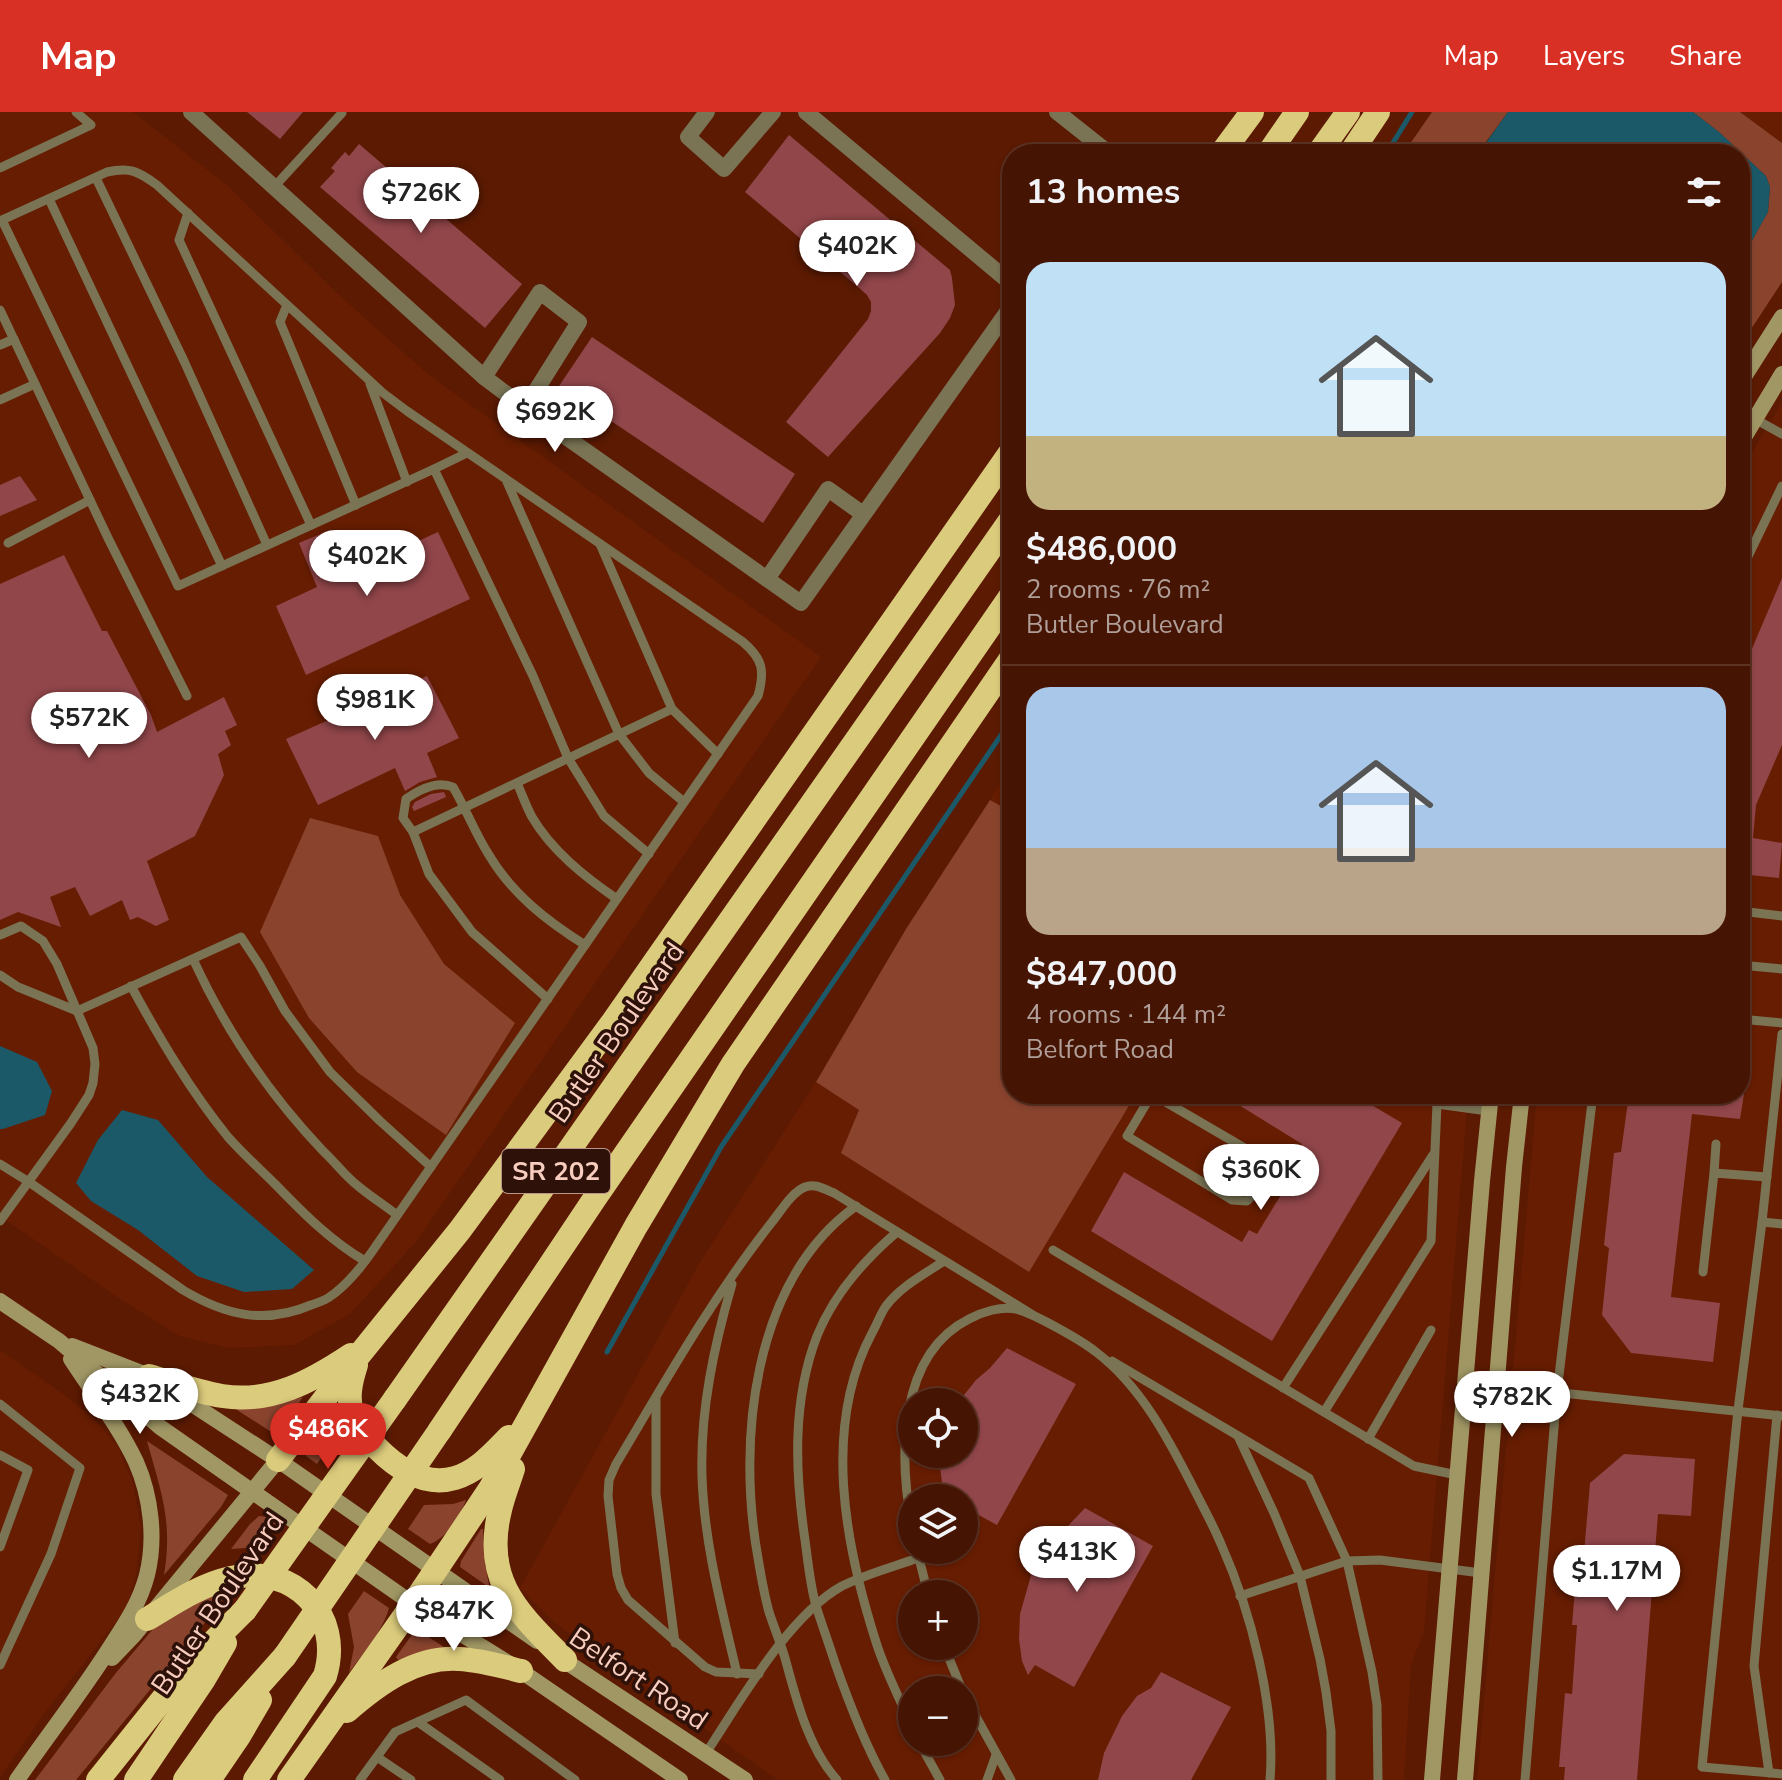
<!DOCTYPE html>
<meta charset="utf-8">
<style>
:root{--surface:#451402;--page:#4c1d0c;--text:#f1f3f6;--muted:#b09e99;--line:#5d3324;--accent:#d93025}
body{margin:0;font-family:"Nunito Sans",sans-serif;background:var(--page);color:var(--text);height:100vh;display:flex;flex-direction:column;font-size:30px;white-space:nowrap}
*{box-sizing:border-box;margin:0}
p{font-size:26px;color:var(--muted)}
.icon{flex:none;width:44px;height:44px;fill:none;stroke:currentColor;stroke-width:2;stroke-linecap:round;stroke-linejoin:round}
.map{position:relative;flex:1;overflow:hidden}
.sheet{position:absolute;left:1002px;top:32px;width:748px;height:960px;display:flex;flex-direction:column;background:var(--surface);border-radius:32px;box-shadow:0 2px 6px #0004,0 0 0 2px var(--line)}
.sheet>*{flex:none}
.tools{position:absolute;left:898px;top:1276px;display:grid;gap:16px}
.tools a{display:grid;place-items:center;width:80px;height:80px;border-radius:50%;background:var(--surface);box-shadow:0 2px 6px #0004,0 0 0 2px var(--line);font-size:40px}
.price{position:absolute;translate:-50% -68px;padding:0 18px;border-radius:28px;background:#fff;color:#222;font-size:26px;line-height:52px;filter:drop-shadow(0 2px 4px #0008)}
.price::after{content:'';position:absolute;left:50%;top:48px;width:24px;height:18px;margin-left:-12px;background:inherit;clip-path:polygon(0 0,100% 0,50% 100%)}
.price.on{background:var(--accent);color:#fff}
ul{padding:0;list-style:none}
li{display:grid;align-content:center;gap:16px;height:424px;padding:0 24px}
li+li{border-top:2px solid var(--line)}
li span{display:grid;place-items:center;height:248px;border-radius:24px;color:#555}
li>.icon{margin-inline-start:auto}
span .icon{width:144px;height:144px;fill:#fffc;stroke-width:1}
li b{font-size:34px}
h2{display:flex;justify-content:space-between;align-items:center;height:96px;padding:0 24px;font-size:34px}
header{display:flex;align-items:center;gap:48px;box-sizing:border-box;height:112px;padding:0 40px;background:var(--accent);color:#fff}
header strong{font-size:38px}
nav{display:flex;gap:44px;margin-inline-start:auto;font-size:28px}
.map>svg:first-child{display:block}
.built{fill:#671d01;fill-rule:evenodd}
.green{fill:#8a442e}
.water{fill:#1b5969}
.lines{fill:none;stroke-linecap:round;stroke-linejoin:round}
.stream{stroke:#1b5969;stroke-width:5}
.building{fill:#91464a}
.service{stroke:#7a7455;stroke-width:9}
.minor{stroke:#7a7455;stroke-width:16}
.secondary{stroke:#a19765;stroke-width:16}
.motorway{stroke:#dbcb7c;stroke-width:24}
.motorway-bridge{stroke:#dbcb7c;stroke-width:24}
.labels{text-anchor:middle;stroke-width:7;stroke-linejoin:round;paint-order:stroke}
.shield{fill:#2e1108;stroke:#bb9588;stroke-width:2}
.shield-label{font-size:26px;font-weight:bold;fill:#f7cdbf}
.street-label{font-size:28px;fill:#f7cdbf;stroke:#2e1108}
</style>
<header>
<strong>Map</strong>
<nav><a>Map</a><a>Layers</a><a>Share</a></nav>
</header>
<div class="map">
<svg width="1782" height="1668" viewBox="0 0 1782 1668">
<rect width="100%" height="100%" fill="#5c1a02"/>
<g class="built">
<polygon points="0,0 133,0 228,74 341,185 429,263 821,545 415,1131 350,1202 294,1233 229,1236 179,1224 120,1187 0,1104"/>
<polygon points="1740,0 1782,0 1782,31"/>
<polygon points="1782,290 1782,1668 1477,1668 1537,982 1740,982 1740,361"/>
<polygon points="1012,653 1012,700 990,688"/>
<path d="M816,970L859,998L1028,1160L1136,982H1470L1466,1009L1424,1520L1411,1553L1404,1668H778L555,1511L520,1476L700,1150ZM912,1290H964V1342H912ZM912,1386H964V1438H912ZM912,1482H964V1534H912ZM912,1578H964V1630H912Z"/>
<polygon points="0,1238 59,1279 94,1307 118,1335 133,1371 141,1416 136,1464 126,1497 44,1602 0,1665"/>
</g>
<g class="green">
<polygon points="1432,0 1508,0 1485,31 1485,42 1403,42"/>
<polygon points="1693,0 1740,0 1782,31 1782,170 1740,234 1740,150 1768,100 1770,75 1766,64 1719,20"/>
<polygon points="990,688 1012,700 1012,982 1136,982 1029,1160 841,1041 859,998 816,970 906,817"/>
<polygon points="310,706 378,724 400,783 444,852 515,911 446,1023 357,960 309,906 260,820"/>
<polygon points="303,1285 276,1323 234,1296 277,1292"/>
<polygon points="324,1313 329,1328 332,1331 317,1352 306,1344 304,1339 316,1320"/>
<path d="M147,1329L228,1383L221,1395L164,1463C173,1409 161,1380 147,1329Z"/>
<path d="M466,1388C460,1404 448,1425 430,1432L408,1417L424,1393L453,1392Z"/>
<polygon points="259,1404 267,1405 276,1411 259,1435 231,1437 250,1412"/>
<polygon points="481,1417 483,1417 485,1451 489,1473 487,1474 460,1455 461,1449"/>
<polygon points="230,1476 217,1496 76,1668 35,1668 115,1562 153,1517 178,1498"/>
<path d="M364,1479L389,1496C383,1519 363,1541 349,1561L354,1535L348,1502Z"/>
<polygon points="416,1517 444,1535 398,1548 396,1545"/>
</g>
<g class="water">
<polygon points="1508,0 1693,0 1719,20 1766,64 1770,75 1768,100 1740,150 1740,42 1485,42 1485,32"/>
<polygon points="0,934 37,950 52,979 45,1003 3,1017 0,1017"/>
<polygon points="122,998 158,1008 207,1065 314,1158 292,1177 244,1180 197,1164 138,1118 91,1089 76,1071 98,1028"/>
</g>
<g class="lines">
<g class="stream">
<polyline points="1386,42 1412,0"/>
<polyline points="607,1240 721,1035 1012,607"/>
</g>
</g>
<g class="building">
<polygon points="247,0 303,0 280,27"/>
<polygon points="789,23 950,158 952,166 955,193 950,206 940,221 828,345 786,310 868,207 871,199 871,190 867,183 858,175 745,80"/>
<polygon points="359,32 522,172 485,216 320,75 335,59 331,56 345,40 349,44"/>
<polygon points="592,225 795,362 763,411 559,274"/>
<polygon points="20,364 37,388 0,404 0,373"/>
<polygon points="330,418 348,461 438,420 470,487 306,563 276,494 317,475 299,431"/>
<polygon points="64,443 102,519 107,519 151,603 157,620 224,585 237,613 225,619 231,633 218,642 224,663 195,724 147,749 169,808 156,814 138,805 130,808 122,788 90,804 75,775 50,785 61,815 18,800 0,808 0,472"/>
<polygon points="1782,466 1782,633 1756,693 1753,726 1782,731 1779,766 1740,762 1740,565"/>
<polygon points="427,564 459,626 427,641 437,665 420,670 405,679 395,656 318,693 286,627"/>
<polygon points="444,680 446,685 414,699 412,695 415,690 431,682"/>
<polygon points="1221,982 1353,982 1402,1011 1272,1229 1091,1119 1124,1060 1242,1130 1249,1118 1257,1122 1301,1050 1294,1045 1302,1032"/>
<polygon points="1629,982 1744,982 1740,1007 1692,1002 1671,1185 1720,1191 1713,1250 1631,1241 1602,1203 1609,1136 1604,1133 1614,1041 1621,1040"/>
<polygon points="1007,1236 1076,1272 997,1413 964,1395 964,1386 944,1386 940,1355 941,1342 964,1342 964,1283 976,1268 990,1256"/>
<polygon points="1624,1342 1695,1347 1691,1404 1658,1402 1637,1668 1564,1668 1565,1655 1559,1655 1565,1581 1572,1582 1577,1513 1572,1513 1578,1441 1584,1441 1590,1371"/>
<polygon points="1085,1396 1153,1434 1074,1575 1035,1553 1028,1563 1022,1549 1019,1527 1020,1502 1032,1460 1047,1436"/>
<polygon points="1161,1560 1231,1595 1191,1668 1098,1668 1104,1641 1122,1604 1137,1584 1151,1576"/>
</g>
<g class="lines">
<g class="service">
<polyline points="0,56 91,13 76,0"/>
<polyline points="96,66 184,249 267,433"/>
<polyline points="274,75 342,1"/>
<polyline points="49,87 222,454"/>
<polyline points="188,101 179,128 311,413"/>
<polyline points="2,108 178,474 434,357"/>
<path d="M0,109L107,60C130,55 138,59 157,73L383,281L407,299L743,530C763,547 765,559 758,584L378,1131C366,1149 347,1174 328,1186C323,1189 317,1191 311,1193C264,1213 225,1203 183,1178L29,1070L0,1052"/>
<polyline points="287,193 280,210 356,393"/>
<polyline points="0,198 108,426 187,584"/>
<polyline points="0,233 14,227"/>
<polyline points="370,272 407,370"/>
<polyline points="0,288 35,272"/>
<polyline points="1755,307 1782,322"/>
<polyline points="467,341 434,357 533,564 568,646 604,704 649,742"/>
<polyline points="507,370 619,622 649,661 684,690"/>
<polyline points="8,431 90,388"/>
<polyline points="600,432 672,597 718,642"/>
<polyline points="1740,461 1782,374"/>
<path d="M517,671C522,682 526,694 532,705C552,739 585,765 617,787"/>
<path d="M413,720L403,706L406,687C420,677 437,668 453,675C466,697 475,721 489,743C512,782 547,809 585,833"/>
<polyline points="1740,799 1782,804"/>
<polyline points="0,823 21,814 43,829 57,852 93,936 95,952 93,971 89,983 71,1011 0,1109"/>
<path d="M193,847C226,919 268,981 323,1039C335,1050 345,1064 358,1074C370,1084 384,1093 397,1103"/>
<polyline points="1740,853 1782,857"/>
<polyline points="0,863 18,875 77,899 241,825 260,854 285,899 330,960 380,1009 431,1055"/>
<path d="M131,874C160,927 190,978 228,1025C243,1042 260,1057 276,1073C304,1102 331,1129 365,1149"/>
<polyline points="548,887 472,820 429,762 413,720 672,597"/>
<polyline points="1740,907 1782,911"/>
<polyline points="1782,922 1762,1110 1738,1298 1702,1655 1782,1662"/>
<polyline points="1152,982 1127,1024 1232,1088 1247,1089 1260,1075 1272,1052 1152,982"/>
<polyline points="1420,982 1437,992 1488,999"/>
<polyline points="1714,1061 1716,1032"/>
<polyline points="1762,1110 1782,1112"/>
<polyline points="1053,1138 1414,1354 1457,1363"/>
<polyline points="1703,1160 1714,1061 1767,1065"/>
<path d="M732,1172C714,1234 700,1299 702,1364C704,1431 722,1497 737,1562"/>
<polyline points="1112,1249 1309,1366 1347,1449 1372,1560 1377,1593 1378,1668"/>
<polyline points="1496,1274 1782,1304"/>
<polyline points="1283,1276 1433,1043"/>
<polyline points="656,1287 656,1382 675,1531"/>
<polyline points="0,1292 80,1356 51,1442 0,1553"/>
<polyline points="1324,1300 1431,1129 1437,992"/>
<polyline points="1238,1324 1274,1401 1300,1464 1320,1547 1326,1580 1331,1619 1331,1668"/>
<polyline points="1368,1327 1431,1218"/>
<polyline points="0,1343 28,1358 0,1435"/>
<path d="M912,1414C899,1346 897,1243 969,1207C982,1200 1001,1194 1016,1197C1033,1201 1081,1228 1096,1240C1141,1274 1169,1328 1194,1377C1203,1395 1213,1413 1221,1432C1251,1499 1276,1595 1270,1668"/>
<polyline points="917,1438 928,1482"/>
<polyline points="1240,1484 1347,1449 1380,1448 1481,1461"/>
<polyline points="944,1534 962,1578"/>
<path d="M759,1562L716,1560L705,1555L628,1488L621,1476L617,1462L608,1384L609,1368L616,1352C665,1270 712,1186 772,1110C781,1099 791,1081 805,1075C815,1071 824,1077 834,1081L1033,1203"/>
<polyline points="964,1583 1011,1668"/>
<polyline points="418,1610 500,1668"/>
<path d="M912,1615C900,1587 885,1559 876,1530C845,1433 822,1315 872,1221C877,1212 881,1201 886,1194C901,1174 925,1162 944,1149"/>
<polyline points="919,1630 940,1668"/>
<path d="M706,1641C740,1590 788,1504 842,1474C866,1462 893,1455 918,1446"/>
<polyline points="377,1645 411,1668"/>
<polyline points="1769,1661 1754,1554 1777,1303"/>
<polyline points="360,1668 395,1620 466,1588 575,1668"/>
<path d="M837,1668C808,1636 796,1586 785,1546C780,1530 774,1515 769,1500C764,1482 761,1464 758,1446C737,1330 752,1169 856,1094"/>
<path d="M885,1668C864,1631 849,1591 835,1551C829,1532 822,1513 816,1494C810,1472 808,1450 805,1428C795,1360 792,1289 817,1224C834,1182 863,1149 897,1120"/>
<polyline points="987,1668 996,1643"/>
<polyline points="1525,1668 1557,1280 1593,982"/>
</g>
<g class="minor">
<polyline points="191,0 484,265 540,180 579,210 525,296 801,491 1012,193"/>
<polyline points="707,0 688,25 724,57 773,0"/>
<polyline points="806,0 1012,172"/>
<polyline points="1057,0 1110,42"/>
<polyline points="484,265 525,296"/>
<polyline points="767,467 828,377 863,402"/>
</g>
<g class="secondary">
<polyline points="1740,271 1782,205"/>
<polyline points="1740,332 1782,262"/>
<polyline points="0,1189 59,1229 160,1315 413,1492 521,1559 680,1668"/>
<polyline points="72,1234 149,1264 278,1348 537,1529"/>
<polyline points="556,1543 745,1668"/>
<polyline points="112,1546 134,1523 278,1348"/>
<path d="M17,1668C48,1623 82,1580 111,1534C126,1511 140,1490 147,1463C156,1427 151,1384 136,1350C119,1314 93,1281 71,1247"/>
<polyline points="1432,1668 1482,1069 1491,982"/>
<polyline points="1465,1668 1514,1055 1522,982"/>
</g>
<g class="motorway">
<polyline points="1221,42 1252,0"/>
<polyline points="1268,42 1297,0"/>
<polyline points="1318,42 1348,0"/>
<polyline points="1350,42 1378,0"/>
<path d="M356,1253C351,1269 347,1284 352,1301C357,1317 366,1326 377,1336C398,1357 425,1375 455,1366C478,1359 493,1341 509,1325"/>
<path d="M149,1264C173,1271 197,1280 222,1284C271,1292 312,1269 351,1243"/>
<polyline points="395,1287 1012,406"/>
<polyline points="440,1318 595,1086 1012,482"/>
<polyline points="278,1348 339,1268 460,1118 612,911 1012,338"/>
<path d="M513,1357C509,1370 503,1384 500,1398C482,1470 519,1501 565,1548"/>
<path d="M147,1507C174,1491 200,1473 231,1466C293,1451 344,1502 325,1564L255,1668"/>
<path d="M347,1599C378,1572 416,1544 459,1547C480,1548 501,1554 521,1559"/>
<polyline points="98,1668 190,1553 245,1498"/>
<polyline points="136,1668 204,1567 225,1531"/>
<polyline points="185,1668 226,1610 285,1544"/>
<polyline points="209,1668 239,1624 260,1588"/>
<polyline points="289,1668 413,1492 490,1377 636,1114 733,952 1012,545"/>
</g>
<g class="motorway-bridge">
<polyline points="245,1498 395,1287"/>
<polyline points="285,1544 440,1318"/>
</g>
</g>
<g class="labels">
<rect class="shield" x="502" y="1037" width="108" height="44" rx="6"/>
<g class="shield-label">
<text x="556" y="1068">SR 202</text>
</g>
<g class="street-label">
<text transform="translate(616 920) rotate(-55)" y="10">Butler Boulevard</text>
<text transform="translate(217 1491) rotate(-56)" y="10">Butler Boulevard</text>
<text transform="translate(639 1566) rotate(34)" y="10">Belfort Road</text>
</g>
</g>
</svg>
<div class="tools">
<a><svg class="icon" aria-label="locate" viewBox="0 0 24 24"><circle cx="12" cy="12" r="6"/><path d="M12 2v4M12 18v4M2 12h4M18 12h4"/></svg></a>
<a><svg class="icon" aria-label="layers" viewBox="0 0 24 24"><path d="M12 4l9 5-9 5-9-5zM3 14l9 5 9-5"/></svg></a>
<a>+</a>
<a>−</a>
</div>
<b class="price" style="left:421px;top:123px">$726K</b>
<b class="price" style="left:857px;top:176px">$402K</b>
<b class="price" style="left:555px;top:342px">$692K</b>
<b class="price" style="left:367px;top:486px">$402K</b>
<b class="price" style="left:375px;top:630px">$981K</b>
<b class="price" style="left:89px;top:648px">$572K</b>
<b class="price" style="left:1261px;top:1100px">$360K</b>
<b class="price" style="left:140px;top:1324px">$432K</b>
<b class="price" style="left:1512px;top:1327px">$782K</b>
<b class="price on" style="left:328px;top:1359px">$486K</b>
<b class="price" style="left:1077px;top:1482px">$413K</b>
<b class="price" style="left:1617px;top:1501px">$1.17M</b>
<b class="price" style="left:454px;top:1541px">$847K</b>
<section class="sheet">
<h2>13 homes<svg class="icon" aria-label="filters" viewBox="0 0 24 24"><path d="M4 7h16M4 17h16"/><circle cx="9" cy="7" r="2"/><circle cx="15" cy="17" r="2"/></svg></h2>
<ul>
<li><span style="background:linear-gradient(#bfe0f5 70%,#c2b280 0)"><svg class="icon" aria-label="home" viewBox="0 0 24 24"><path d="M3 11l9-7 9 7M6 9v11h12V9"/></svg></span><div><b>$486,000</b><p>2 rooms · 76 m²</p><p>Butler Boulevard</p></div></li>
<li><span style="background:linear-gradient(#a9c7e8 65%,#b9a48a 0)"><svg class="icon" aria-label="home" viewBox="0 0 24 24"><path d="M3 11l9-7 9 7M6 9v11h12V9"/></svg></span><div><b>$847,000</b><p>4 rooms · 144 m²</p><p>Belfort Road</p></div></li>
</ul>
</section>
</div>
